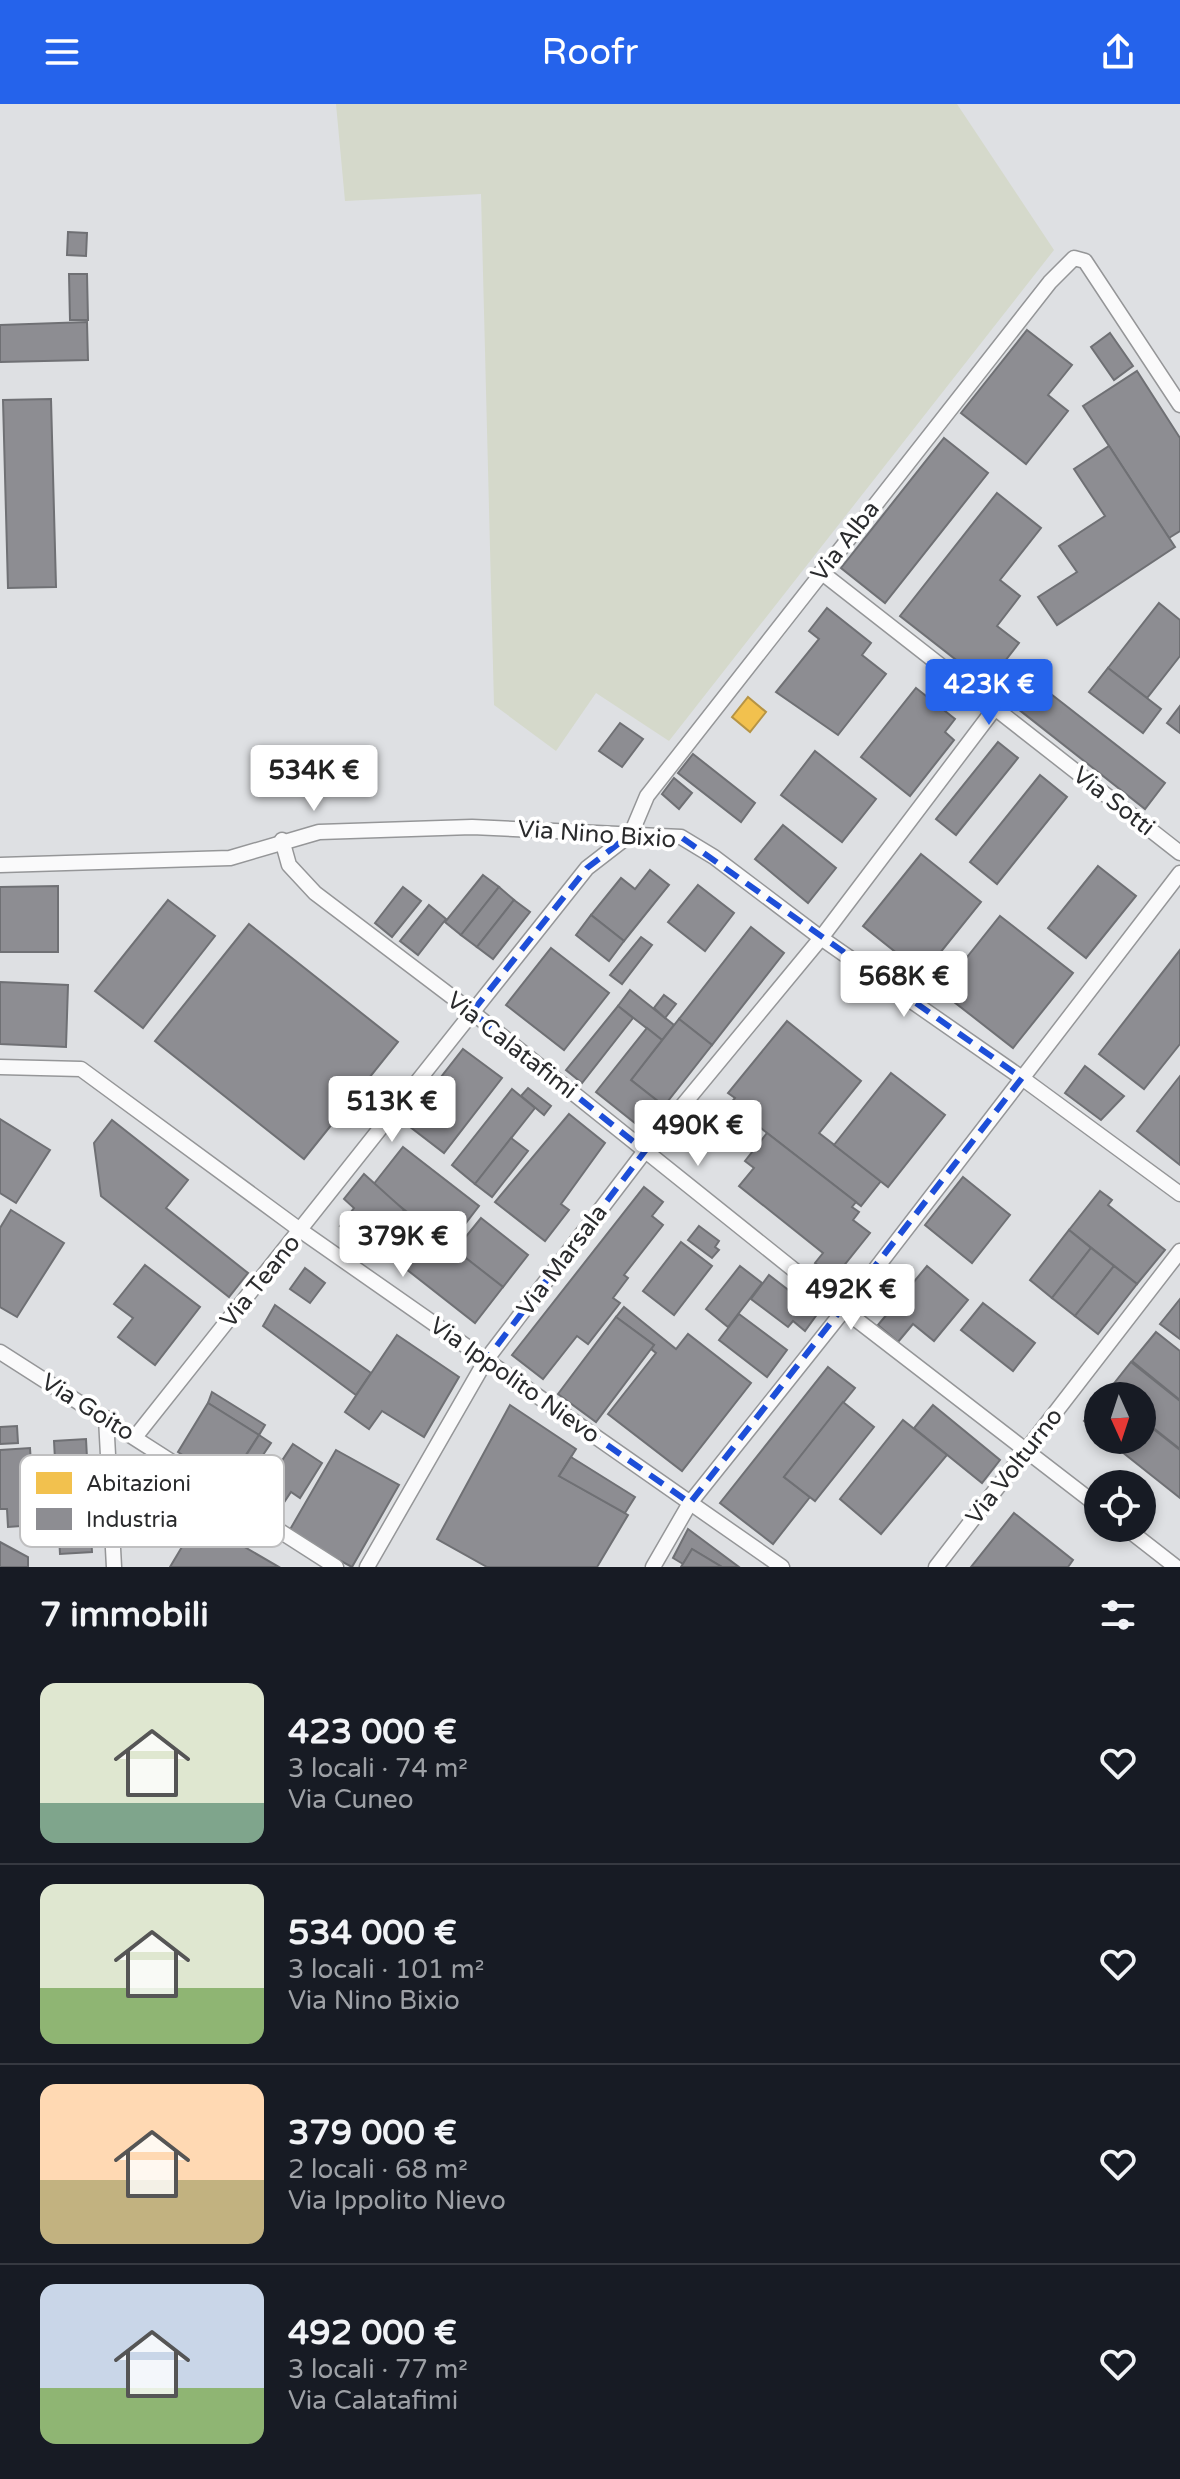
<!DOCTYPE html>
<html lang="it">
<meta charset="utf-8">
<style>
:root{--surface:#171b24;--page:#20242c;--text:#f1f3f6;--muted:#9ea1a6;--line:#363941;--accent:#2563eb}
body{margin:0;font-family:"Varela Round",sans-serif;background:var(--page);color:var(--text);height:100vh;display:flex;flex-direction:column;font-size:30px;white-space:nowrap}
*{box-sizing:border-box;margin:0}
p{font-size:26px;color:var(--muted)}
.icon{flex:none;width:44px;height:44px;fill:none;stroke:currentColor;stroke-width:2;stroke-linecap:round;stroke-linejoin:round}
.map{position:relative;height:1463px;overflow:hidden}
.side{display:flex;flex-direction:column;background:var(--surface);flex:1}
.side>*{flex:none}
.needle{width:52px;rotate:177deg}
.tools{position:absolute;left:1084px;top:1278px;display:grid;gap:16px}
.tools a{display:grid;place-items:center;width:72px;height:72px;border-radius:50%;background:var(--surface);box-shadow:0 4px 12px #0003;font-size:40px}
.price{position:absolute;translate:-50% -68px;padding:0 18px;border-radius:8px;background:#fff;color:#222;font-size:26px;line-height:52px;filter:drop-shadow(0 2px 4px #0008)}
.price::after{content:'';position:absolute;left:50%;top:48px;width:24px;height:18px;margin-left:-12px;background:inherit;clip-path:polygon(0 0,100% 0,50% 100%)}
.price.on{background:var(--accent);color:#fff}
ul{padding:0;list-style:none}
li{display:flex;align-items:center;gap:24px;height:200px;padding:0 40px}
li+li{border-top:2px solid var(--line)}
li span{display:grid;place-items:center;flex:none;width:224px;height:160px;border-radius:16px;color:#555}
li>.icon{margin-inline-start:auto}
span .icon{width:96px;height:96px;fill:#fffc;stroke-width:1}
li b{font-size:34px}
h2{display:flex;justify-content:space-between;align-items:center;height:96px;padding:0 40px;font-size:34px}
header{display:flex;justify-content:space-between;align-items:center;height:104px;padding:0 40px;background:var(--accent);color:#fff;font-size:36px;font-weight:600}
.map>svg:first-child{display:block}
.green{fill:#d5d9cb}
.homes{fill:#f2c14e;stroke:#b69444;stroke-width:2}
.industry{fill:#8d8d92;stroke:#6f7074;stroke-width:2}
.lines{fill:none;stroke-linecap:round;stroke-linejoin:round}
.minor-casing{stroke:#959698;stroke-width:17}
.minor{stroke:#fafafb;stroke-width:14}
.marked{fill:none;stroke:#1d4ed8;stroke-width:6;stroke-dasharray:16 10;stroke-linejoin:round}
.labels{text-anchor:middle;stroke-width:8;stroke-linejoin:round;paint-order:stroke}
.street-label{font-size:24px;fill:#2a2b2d;stroke:#fff}
.key{fill:#fff;stroke:#bfbfc0;stroke-width:2}
.key-label{font-size:22px;fill:#2a2b2d}
</style>
<header><svg class="icon" aria-label="menu" viewBox="0 0 24 24"><path d="M4 6h16M4 12h16M4 18h16"/></svg>Roofr<svg class="icon" aria-label="share" viewBox="0 0 24 24"><path d="M12 15V3M7 8l5-5 5 5M5 13v7h14v-7"/></svg></header>
<div class="map">
<svg width="1180" height="1463" viewBox="0 0 1180 1463">
<rect width="100%" height="100%" fill="#dee0e3"/>
<polygon class="green" points="336,0 957,0 1054,146 669,637 596,589 556,647 494,601 481,90 345,97"/>
<polygon class="homes" points="748,593 766,608 750,628 732,613"/>
<g class="industry">
<polygon points="68,128 87,129 86,152 67,151"/>
<polygon points="69,170 87,170 88,216 70,216"/>
<polygon points="87,218 88,256 0,258 0,221"/>
<polygon points="1027,226 1072,261 1048,291 1068,307 1026,360 961,309"/>
<polygon points="1110,229 1133,262 1114,276 1091,243"/>
<polygon points="1137,267 1180,334 1180,427 1169,434 1083,302"/>
<polygon points="51,295 56,483 8,484 3,296"/>
<polygon points="944,334 988,369 885,499 841,464"/>
<polygon points="1109,342 1175,443 1057,521 1038,493 1077,468 1059,442 1105,412 1074,365"/>
<polygon points="997,389 1041,424 1000,476 1020,492 997,522 1019,539 987,580 900,512"/>
<polygon points="1159,499 1180,516 1180,552 1147,594 1108,564"/>
<polygon points="827,504 871,539 862,551 886,570 838,631 776,588 819,535 809,527"/>
<polygon points="1108,564 1161,605 1143,629 1089,588"/>
<polygon points="1033,576 1165,679 1145,705 1013,601"/>
<polygon points="916,584 955,615 945,628 954,636 910,692 861,653"/>
<polygon points="1180,602 1180,629 1167,619"/>
<polygon points="620,619 643,635 622,663 599,647"/>
<polygon points="998,638 1018,654 956,731 936,715"/>
<polygon points="815,647 876,695 842,738 781,691"/>
<polygon points="693,650 755,699 741,718 678,669"/>
<polygon points="1040,671 1067,693 997,780 970,758"/>
<polygon points="674,674 692,689 679,705 662,690"/>
<polygon points="783,721 836,764 808,799 755,755"/>
<polygon points="921,750 981,798 923,870 863,822"/>
<polygon points="1098,762 1136,792 1086,854 1048,824"/>
<polygon points="650,766 669,781 624,837 591,811 621,774 635,785"/>
<polygon points="483,771 499,783 461,831 445,818"/>
<polygon points="698,781 734,809 705,847 668,818"/>
<polygon points="58,782 58,848 0,848 0,783"/>
<polygon points="403,783 421,797 392,833 375,819"/>
<polygon points="499,783 514,796 477,843 461,831"/>
<polygon points="168,796 215,832 143,924 95,887"/>
<polygon points="514,796 530,808 493,855 477,843"/>
<polygon points="429,801 446,815 418,851 400,837"/>
<polygon points="591,811 624,837 609,857 576,831"/>
<polygon points="1000,812 1073,869 1013,944 940,887"/>
<polygon points="249,820 398,938 304,1055 155,937"/>
<polygon points="751,823 784,849 712,941 679,915"/>
<polygon points="641,833 652,841 622,880 610,871"/>
<polygon points="551,844 609,889 564,946 506,901"/>
<polygon points="1180,846 1180,940 1144,985 1099,950"/>
<polygon points="0,878 68,881 66,943 0,940"/>
<polygon points="630,886 674,921 662,936 618,902"/>
<polygon points="664,891 676,900 665,914 654,904"/>
<polygon points="618,902 633,914 582,979 566,966"/>
<polygon points="679,915 712,941 664,1002 631,976"/>
<polygon points="787,917 861,977 819,1029 881,1077 861,1102 730,1000 735,994 728,989"/>
<polygon points="647,924 662,936 631,976 664,1002 645,1027 596,988"/>
<polygon points="463,945 502,974 444,1049 405,1019"/>
<polygon points="1085,962 1124,992 1101,1016 1065,989"/>
<polygon points="891,969 945,1011 888,1083 834,1041"/>
<polygon points="1180,972 1180,1061 1137,1027"/>
<polygon points="528,984 551,1002 544,1011 521,992"/>
<polygon points="512,985 535,1004 475,1080 452,1061"/>
<polygon points="569,1010 605,1039 561,1100 569,1106 545,1137 495,1098"/>
<polygon points="0,1015 50,1046 16,1099 0,1089"/>
<polygon points="112,1016 188,1076 166,1104 248,1169 229,1193 101,1092 94,1039"/>
<polygon points="767,1029 856,1098 852,1103 859,1108 853,1116 870,1129 834,1174 815,1159 823,1149 739,1082 754,1064 745,1057"/>
<polygon points="511,1034 528,1047 492,1093 475,1080"/>
<polygon points="403,1043 479,1102 449,1141 373,1081"/>
<polygon points="364,1070 404,1106 372,1147 340,1122 354,1104 344,1095"/>
<polygon points="963,1073 1010,1111 972,1159 925,1121"/>
<polygon points="644,1083 663,1098 652,1112 663,1121 624,1171 628,1174 613,1194 620,1199 588,1240 577,1232 543,1275 512,1251"/>
<polygon points="1100,1087 1112,1096 1108,1101 1165,1146 1137,1180 1069,1126"/>
<polygon points="11,1106 64,1139 17,1213 0,1203 0,1124"/>
<polygon points="481,1114 528,1151 503,1183 455,1146"/>
<polygon points="420,1118 503,1183 475,1219 392,1154"/>
<polygon points="699,1122 719,1137 715,1143 719,1146 712,1154 688,1136"/>
<polygon points="1069,1126 1091,1144 1052,1194 1030,1176"/>
<polygon points="681,1138 712,1162 674,1211 643,1187"/>
<polygon points="1091,1144 1114,1162 1075,1212 1052,1194"/>
<polygon points="145,1161 200,1203 155,1261 118,1233 133,1214 114,1200"/>
<polygon points="740,1162 762,1179 728,1223 706,1205"/>
<polygon points="927,1162 968,1196 934,1237 913,1220 898,1238 878,1221"/>
<polygon points="1114,1162 1137,1180 1098,1230 1075,1212"/>
<polygon points="305,1164 325,1179 310,1199 290,1185"/>
<polygon points="769,1171 818,1209 805,1227 793,1217 788,1223 751,1195"/>
<polygon points="1180,1195 1180,1235 1160,1220"/>
<polygon points="983,1199 1035,1239 1013,1267 961,1226"/>
<polygon points="275,1201 371,1269 356,1291 263,1222"/>
<polygon points="624,1203 676,1245 688,1230 751,1279 682,1367 608,1310 656,1249 651,1245 654,1241 616,1213"/>
<polygon points="739,1210 787,1246 767,1273 719,1236"/>
<polygon points="616,1213 654,1241 596,1318 558,1290"/>
<polygon points="1156,1228 1180,1247 1180,1296 1132,1257"/>
<polygon points="397,1231 459,1273 424,1333 382,1307 369,1325 345,1308"/>
<polygon points="1131,1258 1180,1297 1180,1345 1142,1315 1142,1292 1114,1292 1108,1287"/>
<polygon points="828,1263 855,1284 784,1373 810,1393 773,1440 720,1399"/>
<polygon points="212,1288 265,1321 259,1331 208,1299"/>
<polygon points="843,1298 874,1323 815,1397 784,1373"/>
<polygon points="208,1299 259,1331 227,1380 178,1348"/>
<polygon points="1098,1300 1098,1329 1084,1317"/>
<polygon points="510,1301 576,1345 559,1372 628,1411 597,1463 487,1463 437,1435"/>
<polygon points="933,1301 1000,1356 982,1379 914,1324"/>
<polygon points="903,1316 947,1351 881,1430 840,1395"/>
<polygon points="1142,1316 1180,1346 1180,1394 1107,1336 1142,1336"/>
<polygon points="17,1322 18,1339 0,1340 0,1323"/>
<polygon points="259,1331 271,1339 257,1360 245,1353"/>
<polygon points="86,1335 92,1448 60,1450 54,1337"/>
<polygon points="293,1340 322,1359 300,1394 291,1388 279,1406 258,1393"/>
<polygon points="30,1344 35,1421 8,1423 7,1405 0,1405 0,1346"/>
<polygon points="336,1346 399,1381 352,1463 288,1429"/>
<polygon points="571,1353 635,1393 625,1409 559,1372"/>
<polygon points="1014,1409 1073,1456 1068,1463 971,1463"/>
<polygon points="198,1416 279,1463 170,1463"/>
<polygon points="688,1425 739,1463 722,1463 692,1445 683,1460 673,1454"/>
<polygon points="0,1438 28,1453 28,1463 0,1463"/>
<polygon points="692,1445 722,1463 681,1463"/>
</g>
<g class="lines">
<defs>
<g id="minor">
<polyline points="821,468 1180,749"/>
<polyline points="282,736 289,761 315,789 472,908 844,1206 1098,1402"/>
<polyline points="0,761 230,754 319,728 472,723 681,733 714,753 821,834 1022,974 1180,1090"/>
<polyline points="0,963 81,965 300,1126 782,1463"/>
<polyline points="0,1248 336,1463"/>
<polyline points="106,1314 114,1463"/>
<polyline points="136,1332 587,764 631,730 647,692 1050,178 1074,154 1085,157 1180,301"/>
<polyline points="1126,1424 1176,1463"/>
<polyline points="367,1463 486,1256 645,1047 821,834 995,604"/>
<polyline points="653,1463 690,1399 844,1206 1180,769"/>
<polyline points="936,1463 1180,1147"/>
</g>
</defs>
<use href="#minor" class="minor-casing"/>
<use href="#minor" class="minor"/>
</g>
<path class="marked" d="M631,730L681,733L1022,974L690,1399L486,1256L645,1047L472,908L587,764Z"/>
<g class="labels">
<g class="street-label">
<text transform="translate(845 437) rotate(-52)" y="8">Via Alba</text>
<text transform="translate(1114 697) rotate(38)" y="8">Via Sotti</text>
<text transform="translate(597 730) rotate(4)" y="8">Via Nino Bixio</text>
<text transform="translate(512 941) rotate(38)" y="8">Via Calatafimi</text>
<text transform="translate(562 1156) rotate(-53)" y="8">Via Marsala</text>
<text transform="translate(260 1177) rotate(-51)" y="8">Via Teano</text>
<text transform="translate(515 1276) rotate(35)" y="8">Via Ippolito Nievo</text>
<text transform="translate(88 1303) rotate(32)" y="8">Via Goito</text>
<text transform="translate(1014 1362) rotate(-52)" y="8">Via Volturno</text>
</g>
</g>
<rect x="20" y="1351" width="264" height="92" rx="12" class="key"/>
<rect x="36" y="1368" width="36" height="22" fill="#f2c14e"/>
<rect x="36" y="1404" width="36" height="22" fill="#8d8d92"/>
<g class="key-label">
<text x="86" y="1387">Abitazioni</text>
<text x="86" y="1423">Industria</text>
</g>
</svg>
<div class="tools">
<a><svg class="needle" viewBox="-14 -14 28 28"><path d="M0-13l5 13h-10z" fill="#e53935"/><path d="M0 13l5-13h-10z" fill="#9ea1a6"/></svg></a>
<a><svg class="icon" aria-label="locate" viewBox="0 0 24 24"><circle cx="12" cy="12" r="6"/><path d="M12 2v4M12 18v4M2 12h4M18 12h4"/></svg></a>
</div>
<b class="price on" style="left:989px;top:623px">423K €</b>
<b class="price" style="left:314px;top:709px">534K €</b>
<b class="price" style="left:904px;top:915px">568K €</b>
<b class="price" style="left:392px;top:1040px">513K €</b>
<b class="price" style="left:698px;top:1064px">490K €</b>
<b class="price" style="left:403px;top:1175px">379K €</b>
<b class="price" style="left:851px;top:1228px">492K €</b>
</div>
<section class="side">
<h2>7 immobili<svg class="icon" aria-label="filters" viewBox="0 0 24 24"><path d="M4 7h16M4 17h16"/><circle cx="9" cy="7" r="2"/><circle cx="15" cy="17" r="2"/></svg></h2>
<ul>
<li><span style="background:linear-gradient(#dfe7d0 75%,#7fa58c 0)"><svg class="icon" aria-label="home" viewBox="0 0 24 24"><path d="M3 11l9-7 9 7M6 9v11h12V9"/></svg></span><div><b>423 000 €</b><p>3 locali · 74 m²</p><p>Via Cuneo</p></div><svg class="icon" aria-label="heart" viewBox="0 0 24 24"><path d="M12 20l-8-8c-3-5 5-10 8-4 3-6 11-1 8 4z"/></svg></li>
<li><span style="background:linear-gradient(#dfe7d0 65%,#8fb573 0)"><svg class="icon" aria-label="home" viewBox="0 0 24 24"><path d="M3 11l9-7 9 7M6 9v11h12V9"/></svg></span><div><b>534 000 €</b><p>3 locali · 101 m²</p><p>Via Nino Bixio</p></div><svg class="icon" aria-label="heart" viewBox="0 0 24 24"><path d="M12 20l-8-8c-3-5 5-10 8-4 3-6 11-1 8 4z"/></svg></li>
<li><span style="background:linear-gradient(#ffd9b3 60%,#c2b280 0)"><svg class="icon" aria-label="home" viewBox="0 0 24 24"><path d="M3 11l9-7 9 7M6 9v11h12V9"/></svg></span><div><b>379 000 €</b><p>2 locali · 68 m²</p><p>Via Ippolito Nievo</p></div><svg class="icon" aria-label="heart" viewBox="0 0 24 24"><path d="M12 20l-8-8c-3-5 5-10 8-4 3-6 11-1 8 4z"/></svg></li>
<li><span style="background:linear-gradient(#c9d6e8 65%,#8fb573 0)"><svg class="icon" aria-label="home" viewBox="0 0 24 24"><path d="M3 11l9-7 9 7M6 9v11h12V9"/></svg></span><div><b>492 000 €</b><p>3 locali · 77 m²</p><p>Via Calatafimi</p></div><svg class="icon" aria-label="heart" viewBox="0 0 24 24"><path d="M12 20l-8-8c-3-5 5-10 8-4 3-6 11-1 8 4z"/></svg></li>
</ul>
</section>
